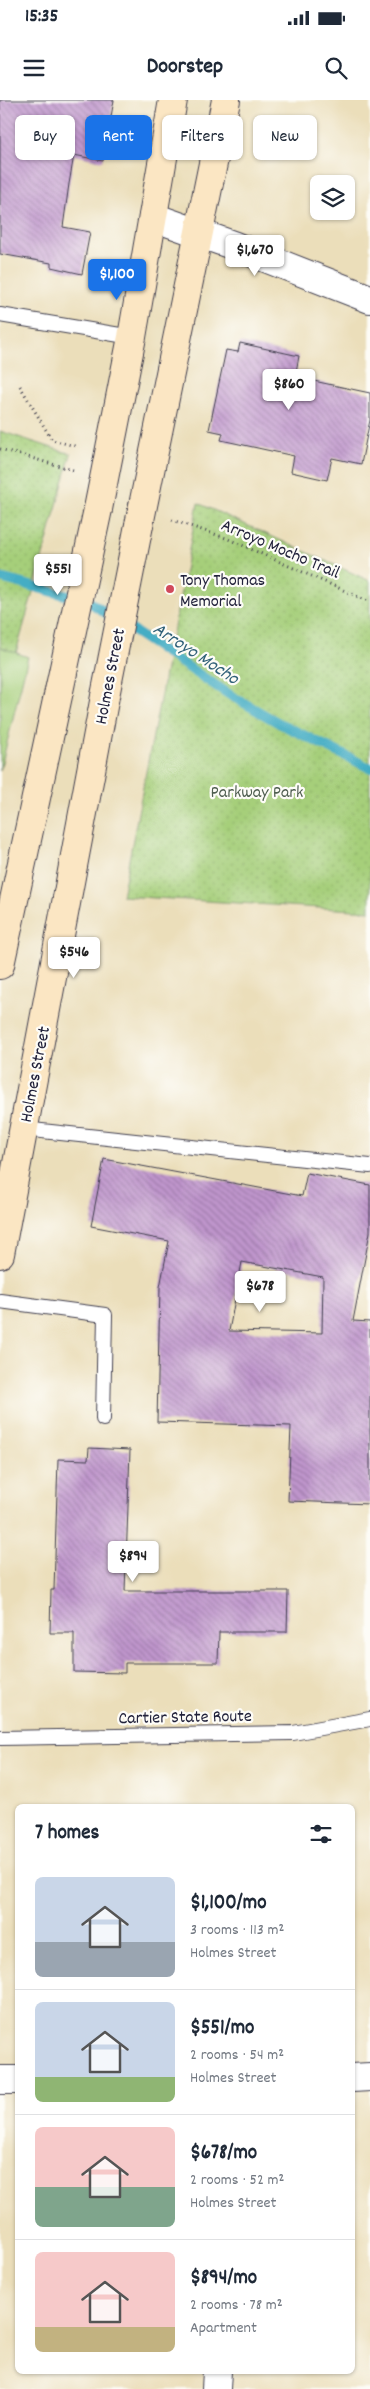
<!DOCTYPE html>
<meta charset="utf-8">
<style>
:root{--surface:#fff;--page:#f2f2f3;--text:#1f2937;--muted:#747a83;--line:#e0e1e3;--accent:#1a73e8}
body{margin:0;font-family:Dekko,sans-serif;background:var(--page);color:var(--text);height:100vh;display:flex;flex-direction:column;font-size:19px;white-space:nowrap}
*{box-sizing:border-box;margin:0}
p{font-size:16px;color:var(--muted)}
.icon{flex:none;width:28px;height:28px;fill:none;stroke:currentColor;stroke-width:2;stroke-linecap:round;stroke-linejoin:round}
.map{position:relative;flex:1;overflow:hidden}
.details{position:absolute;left:15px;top:1704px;width:340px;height:570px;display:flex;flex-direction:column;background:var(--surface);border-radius:8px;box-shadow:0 1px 4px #0004}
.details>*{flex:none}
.top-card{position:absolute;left:15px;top:15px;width:340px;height:45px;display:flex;gap:10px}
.buttons{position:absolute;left:310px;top:75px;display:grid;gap:10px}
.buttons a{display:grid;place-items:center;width:45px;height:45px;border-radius:8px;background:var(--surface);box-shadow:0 1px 4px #0004;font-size:25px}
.price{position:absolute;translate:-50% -42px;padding:0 11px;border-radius:5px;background:#fff;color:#222;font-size:16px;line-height:32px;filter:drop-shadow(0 1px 2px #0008)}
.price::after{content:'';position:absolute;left:50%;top:30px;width:15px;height:11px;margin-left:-8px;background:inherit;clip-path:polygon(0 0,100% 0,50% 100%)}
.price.on{background:var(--accent);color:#fff}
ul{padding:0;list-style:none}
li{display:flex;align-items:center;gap:15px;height:125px;padding:0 20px}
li+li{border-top:1px solid var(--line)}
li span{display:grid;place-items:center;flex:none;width:140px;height:100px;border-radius:8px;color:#555}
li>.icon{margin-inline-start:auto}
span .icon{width:60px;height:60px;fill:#fffc;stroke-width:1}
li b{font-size:21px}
h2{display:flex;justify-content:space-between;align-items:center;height:60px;padding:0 20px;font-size:21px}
.tag{padding:0 18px;border-radius:8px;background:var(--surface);box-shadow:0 1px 4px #0004;font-size:18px;line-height:45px}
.tag.on{background:var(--accent);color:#fff}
.status{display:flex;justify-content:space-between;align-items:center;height:35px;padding:0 25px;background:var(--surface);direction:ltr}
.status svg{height:14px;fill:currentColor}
header{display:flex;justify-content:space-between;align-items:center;height:65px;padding:0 20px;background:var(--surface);font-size:22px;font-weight:700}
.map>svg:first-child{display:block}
.grass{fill:url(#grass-dots);stroke:#64785a}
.park{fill:#a6cf7a;stroke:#64785a}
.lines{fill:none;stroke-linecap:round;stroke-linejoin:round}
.stream{stroke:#44adc4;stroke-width:10}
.building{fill:url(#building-back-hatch);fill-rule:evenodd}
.lane-casing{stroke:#403e4e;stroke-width:16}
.street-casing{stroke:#403e4e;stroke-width:30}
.secondary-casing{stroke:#403e4e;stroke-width:30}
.path{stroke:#403e4e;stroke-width:3;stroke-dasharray:1 4;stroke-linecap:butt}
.lane{stroke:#fff;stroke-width:14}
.street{stroke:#fff;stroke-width:28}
.secondary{stroke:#fbe6c3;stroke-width:28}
.secondary-bridge-casing{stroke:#403e4e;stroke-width:30;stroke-linecap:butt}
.secondary-bridge{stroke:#fbe6c3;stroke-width:28}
.poi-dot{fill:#d1495b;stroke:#fdfcf7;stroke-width:2}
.labels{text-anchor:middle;stroke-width:4.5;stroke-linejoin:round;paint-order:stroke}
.street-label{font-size:18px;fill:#22223b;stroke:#fdfcf7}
.poi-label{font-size:18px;fill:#22223b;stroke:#fdfcf7;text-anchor:start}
.park-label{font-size:18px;fill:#505f51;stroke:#fdfcf7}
.water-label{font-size:19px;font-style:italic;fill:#316179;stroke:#fdfcf7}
</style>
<div class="status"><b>15:35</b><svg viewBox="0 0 49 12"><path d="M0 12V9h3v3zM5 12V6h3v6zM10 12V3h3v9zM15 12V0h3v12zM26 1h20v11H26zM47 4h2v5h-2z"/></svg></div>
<header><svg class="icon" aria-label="menu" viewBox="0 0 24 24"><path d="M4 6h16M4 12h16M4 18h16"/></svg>Doorstep<svg class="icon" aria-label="search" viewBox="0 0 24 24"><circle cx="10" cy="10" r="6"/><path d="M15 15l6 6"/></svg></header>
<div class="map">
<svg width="370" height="2289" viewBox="0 0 370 2289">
<defs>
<pattern id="grass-dots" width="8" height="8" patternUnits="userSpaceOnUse" patternTransform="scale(1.25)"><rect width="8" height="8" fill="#a6cf7a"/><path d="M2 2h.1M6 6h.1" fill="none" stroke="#8fb16a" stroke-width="1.8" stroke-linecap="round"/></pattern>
<pattern id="building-back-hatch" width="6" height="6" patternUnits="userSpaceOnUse" patternTransform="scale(1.25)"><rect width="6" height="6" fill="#bf95cc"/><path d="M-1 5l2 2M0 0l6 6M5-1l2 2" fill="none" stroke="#9b79a7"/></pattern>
</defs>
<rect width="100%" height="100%" fill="#fdfcf7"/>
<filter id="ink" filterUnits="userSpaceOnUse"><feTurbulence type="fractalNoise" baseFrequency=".02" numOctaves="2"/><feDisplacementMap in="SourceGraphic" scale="10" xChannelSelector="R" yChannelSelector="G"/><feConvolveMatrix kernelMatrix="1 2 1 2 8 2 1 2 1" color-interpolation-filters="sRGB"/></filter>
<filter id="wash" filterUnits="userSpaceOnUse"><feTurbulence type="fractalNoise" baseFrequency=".0096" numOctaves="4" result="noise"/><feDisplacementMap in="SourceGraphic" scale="20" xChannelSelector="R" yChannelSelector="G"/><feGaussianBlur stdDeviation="1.12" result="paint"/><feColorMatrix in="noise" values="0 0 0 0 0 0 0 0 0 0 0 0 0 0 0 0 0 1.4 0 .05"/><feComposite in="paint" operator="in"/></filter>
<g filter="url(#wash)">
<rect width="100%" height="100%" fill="#ebdeba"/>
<g class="grass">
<polygon points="0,331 71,354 2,604 0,604"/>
<polygon points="198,403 370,481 370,811 122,796"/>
</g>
<polygon class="park" points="0,547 28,557 0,671"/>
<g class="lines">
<polyline class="stream" points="0,478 88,501 230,595 279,623 370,668"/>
</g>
<g id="blocks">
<g class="building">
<polygon points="0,0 114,0 103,61 74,55 69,84 63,127 90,132 82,174 51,167 51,163 0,154"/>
<polygon points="240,243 299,256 295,277 370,293 370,320 361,364 332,358 327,380 291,372 294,356 221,340 223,333 209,330 226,250 238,252"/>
<path d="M104,1059L302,1096L307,1073L370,1085V1132L353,1221L370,1222V1404L288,1401L291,1326L157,1322L160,1187L169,1141L91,1126ZM242,1162L323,1177L322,1233L229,1231Z"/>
<polygon points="89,1348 130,1350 125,1491 288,1491 287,1532 219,1532 218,1563 125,1563 125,1573 74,1572 74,1533 50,1533 51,1490 54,1490 58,1359 88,1360"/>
</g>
</g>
</g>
<g filter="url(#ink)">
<use href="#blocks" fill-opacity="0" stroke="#403e4e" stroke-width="1"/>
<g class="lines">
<defs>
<g id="lane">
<polyline points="0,215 132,237"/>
<polyline points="23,1029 370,1066"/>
<polyline points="0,1201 105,1215 103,1319"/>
<polyline points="0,1638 293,1633 370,1619"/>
</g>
<g id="street">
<polyline points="153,117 235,146 370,199"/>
<polyline points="352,1978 370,1977"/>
<polyline points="0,1980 18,1980"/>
<polyline points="216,2289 217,2271"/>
</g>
<g id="secondary">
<polyline points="98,409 132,237 173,0"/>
<polyline points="139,425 226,0"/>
<polyline points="0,865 59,591"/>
<polyline points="0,1154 105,596"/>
</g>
</defs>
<use href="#lane" class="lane-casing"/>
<use href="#street" class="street-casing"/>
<use href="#secondary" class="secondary-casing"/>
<g class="path">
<polyline points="20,286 52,340 75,346"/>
<polyline points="0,349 73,370"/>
<polyline points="172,420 226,438 370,502"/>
</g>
<use href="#lane" class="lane"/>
<use href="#street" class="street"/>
<use href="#secondary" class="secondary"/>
<defs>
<g id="secondary-bridge">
<polyline points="59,591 98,409"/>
<polyline points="105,596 139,425"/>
</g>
</defs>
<use href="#secondary-bridge" class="secondary-bridge-casing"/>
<use href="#secondary-bridge" class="secondary-bridge"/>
</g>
</g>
<circle class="poi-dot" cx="170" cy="489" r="5"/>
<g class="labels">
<g class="street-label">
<text transform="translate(281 448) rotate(23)" y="6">Arroyo Mocho Trail</text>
<text transform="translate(109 576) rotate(-79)" y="6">Holmes Street</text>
<text transform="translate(34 974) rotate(-79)" y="6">Holmes Street</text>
<text transform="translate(185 1616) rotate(-1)" y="6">Cartier State Route</text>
</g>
<g class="poi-label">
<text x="180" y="485">Tony Thomas<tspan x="180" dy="21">Memorial</tspan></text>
</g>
<g class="park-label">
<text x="257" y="697">Parkway Park</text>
</g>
<g class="water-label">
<text transform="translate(197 552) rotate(33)" y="7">Arroyo Mocho</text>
</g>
</g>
</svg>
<div class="buttons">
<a><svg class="icon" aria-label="layers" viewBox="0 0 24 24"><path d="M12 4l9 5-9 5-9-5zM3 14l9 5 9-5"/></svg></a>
</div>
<b class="price" style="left:255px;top:177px">$1,670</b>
<b class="price on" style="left:117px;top:201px">$1,100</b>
<b class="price" style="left:289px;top:311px">$860</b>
<b class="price" style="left:58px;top:496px">$551</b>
<b class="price" style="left:74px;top:879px">$546</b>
<b class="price" style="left:260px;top:1213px">$678</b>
<b class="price" style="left:133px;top:1483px">$894</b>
<div class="top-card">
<a class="tag">Buy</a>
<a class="tag on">Rent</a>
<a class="tag">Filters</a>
<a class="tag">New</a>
</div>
<section class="details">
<h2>7 homes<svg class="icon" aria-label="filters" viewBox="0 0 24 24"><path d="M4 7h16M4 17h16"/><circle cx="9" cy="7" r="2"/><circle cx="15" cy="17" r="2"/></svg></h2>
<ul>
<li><span style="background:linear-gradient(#c9d6e8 65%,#9aa5b1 0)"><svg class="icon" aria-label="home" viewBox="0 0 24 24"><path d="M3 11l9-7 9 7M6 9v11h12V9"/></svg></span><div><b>$1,100/mo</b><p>3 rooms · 113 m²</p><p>Holmes Street</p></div></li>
<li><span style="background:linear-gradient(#c9d6e8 75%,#8fb573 0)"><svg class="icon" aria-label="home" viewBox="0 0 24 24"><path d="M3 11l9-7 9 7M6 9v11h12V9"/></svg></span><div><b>$551/mo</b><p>2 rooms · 54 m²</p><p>Holmes Street</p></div></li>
<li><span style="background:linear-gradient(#f6c9c9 60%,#7fa58c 0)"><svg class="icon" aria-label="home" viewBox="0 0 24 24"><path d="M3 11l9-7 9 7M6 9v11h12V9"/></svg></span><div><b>$678/mo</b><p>2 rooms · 52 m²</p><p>Holmes Street</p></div></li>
<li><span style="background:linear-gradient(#f6c9c9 75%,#c2b280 0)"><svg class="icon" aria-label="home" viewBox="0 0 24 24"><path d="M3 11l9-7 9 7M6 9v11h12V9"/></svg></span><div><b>$894/mo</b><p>2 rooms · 78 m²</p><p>Apartment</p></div></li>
</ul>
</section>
</div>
